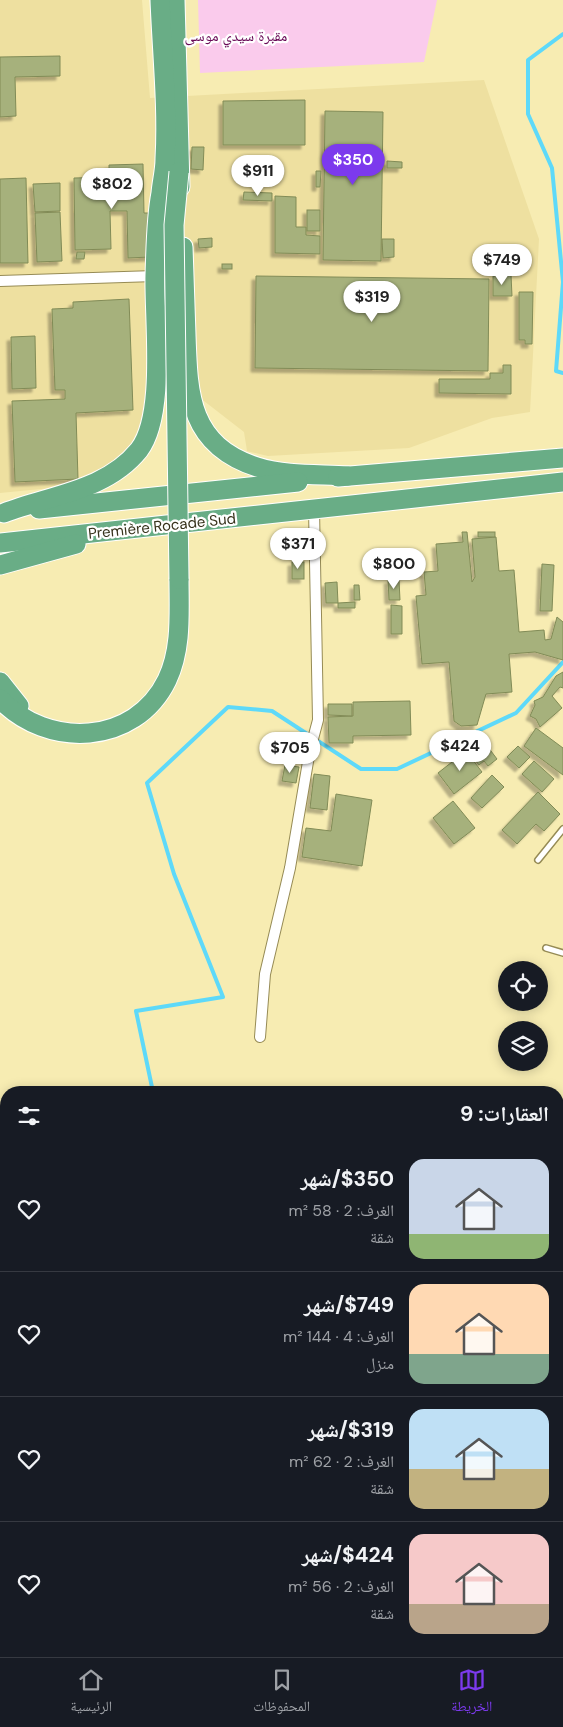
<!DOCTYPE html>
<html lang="ar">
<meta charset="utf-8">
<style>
:root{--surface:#171b24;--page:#242831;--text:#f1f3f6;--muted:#9ea1a6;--line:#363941;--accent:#7c3aed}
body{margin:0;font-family:"DM Sans","Noto Naskh Arabic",sans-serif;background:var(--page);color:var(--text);direction:rtl;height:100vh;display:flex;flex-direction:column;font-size:19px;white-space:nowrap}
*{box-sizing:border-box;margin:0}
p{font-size:16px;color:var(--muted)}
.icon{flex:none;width:28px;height:28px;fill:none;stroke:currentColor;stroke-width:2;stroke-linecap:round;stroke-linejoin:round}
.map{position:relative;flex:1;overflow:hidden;direction:ltr}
.drawer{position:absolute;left:0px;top:1086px;width:564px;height:571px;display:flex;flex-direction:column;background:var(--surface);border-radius:20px 20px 0 0;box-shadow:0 2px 12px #0003;direction:rtl}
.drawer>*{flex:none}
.fabs{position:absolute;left:498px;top:961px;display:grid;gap:10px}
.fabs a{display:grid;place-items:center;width:50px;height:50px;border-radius:50%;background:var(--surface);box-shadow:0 2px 12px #0003;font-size:25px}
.price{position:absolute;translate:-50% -42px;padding:0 11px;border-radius:18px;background:#fff;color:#222;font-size:16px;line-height:32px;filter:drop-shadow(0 1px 2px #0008)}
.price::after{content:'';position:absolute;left:50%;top:30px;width:15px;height:11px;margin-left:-8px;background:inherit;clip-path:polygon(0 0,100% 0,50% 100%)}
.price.active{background:var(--accent);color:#fff}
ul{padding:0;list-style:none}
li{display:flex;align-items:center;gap:15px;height:125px;padding:0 15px}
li+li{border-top:1px solid var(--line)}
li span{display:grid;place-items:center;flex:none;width:140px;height:100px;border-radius:15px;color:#555}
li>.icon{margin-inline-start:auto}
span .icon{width:60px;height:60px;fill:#fffc;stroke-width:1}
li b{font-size:21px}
h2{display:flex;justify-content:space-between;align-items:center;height:60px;padding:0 15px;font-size:21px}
.tabs{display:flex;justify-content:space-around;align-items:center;height:70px;border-top:1px solid var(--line);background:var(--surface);font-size:14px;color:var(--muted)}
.tabs a{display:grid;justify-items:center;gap:2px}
.tabs .active{color:var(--accent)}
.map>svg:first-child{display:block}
.built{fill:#eee0a0}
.green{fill:#facbec}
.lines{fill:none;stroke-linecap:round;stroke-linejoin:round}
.stream{stroke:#5ed9f9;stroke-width:4}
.building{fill:#a6b17b;stroke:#818b57;filter:url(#shadow)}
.lane-casing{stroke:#968b55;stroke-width:8}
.street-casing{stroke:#968b55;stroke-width:12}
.highway-casing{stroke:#fff;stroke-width:21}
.lane{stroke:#fff;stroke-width:5}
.street{stroke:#fff;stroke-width:10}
.highway{stroke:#69ad86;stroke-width:19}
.highway-bridge-casing{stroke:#fff;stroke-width:21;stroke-linecap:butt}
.highway-bridge{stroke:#69ad86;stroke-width:19}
.labels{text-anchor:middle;stroke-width:4.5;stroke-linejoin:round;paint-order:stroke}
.park-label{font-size:15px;fill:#680956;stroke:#fff}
.street-label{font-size:15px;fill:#38331d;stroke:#fff}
</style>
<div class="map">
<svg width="563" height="1657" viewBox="0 0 563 1657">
<defs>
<filter id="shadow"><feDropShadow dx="-4" dy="4" stdDeviation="1" flood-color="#0004"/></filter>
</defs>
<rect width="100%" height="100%" fill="#f7ecb2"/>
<polygon class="built" points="0,0 142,0 150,98 484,80 539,239 530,412 492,418 409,448 268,456 247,451 244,432 204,401 162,398 157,416 117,462 82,485 0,493"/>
<polygon class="green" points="198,0 437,0 424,62 200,73"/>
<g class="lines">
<g class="stream">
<polyline points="563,34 528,60 528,114 552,168 563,282 556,371 563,373"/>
<polyline points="153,1092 136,1011 223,997 174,874 147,783 228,707 272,711 361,769 397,769 516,713 563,662"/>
<polyline points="18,1657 28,1651"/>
</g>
</g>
<g class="building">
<polygon points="60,56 60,76 15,77 16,116 0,117 0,57"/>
<polygon points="305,100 305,145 223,145 223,101"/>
<polygon points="325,111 383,112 381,261 323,260"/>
<polygon points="192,147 204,147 203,170 191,169"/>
<polygon points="387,161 402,162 402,168 387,168"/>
<polygon points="143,164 144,213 149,213 150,257 128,258 127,211 110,211 111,249 75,250 74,178 116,177 116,173 109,173 109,165"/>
<polygon points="316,171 321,171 320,187 316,187"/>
<polygon points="26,178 28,263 0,263 0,179"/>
<polygon points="60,183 60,211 35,212 33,184"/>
<polygon points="244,192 272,193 272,201 243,200"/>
<polygon points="275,196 296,197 296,227 306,227 306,235 320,236 320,254 275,253"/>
<rect x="307" y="210" width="13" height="21"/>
<polygon points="60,212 62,261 37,262 35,213"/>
<polygon points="212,238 212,247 199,248 198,239"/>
<polygon points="382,239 394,239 394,257 383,258"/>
<polygon points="77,252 85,252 84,259 76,259"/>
<rect x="222" y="264" width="10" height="5"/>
<polygon points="511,275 512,296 493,296 493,276"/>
<polygon points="256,276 489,279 488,371 255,368"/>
<polygon points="519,292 533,292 532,344 525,344 525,340 519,340"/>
<polygon points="129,299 133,410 76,413 78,479 15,482 12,401 65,399 65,390 55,390 52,309 73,308 73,302"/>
<polygon points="35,336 36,388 12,389 11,337"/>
<polygon points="503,365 511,365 511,394 439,393 439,379 490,379 490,373 503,373"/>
<polygon points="462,532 467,532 472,582 475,577 472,539 496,537 499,571 514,570 519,632 544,630 545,640 551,639 557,617 563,622 563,660 535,652 509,654 512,692 486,694 477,725 461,726 454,721 449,662 422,664 416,596 426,595 424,572 438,571 436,544 463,542"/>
<rect x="478" y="532" width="17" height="5"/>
<rect x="292" y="562" width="12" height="17"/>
<polygon points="542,564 554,565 552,611 540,611"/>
<polygon points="388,580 399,580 400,600 389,600"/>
<polygon points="337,582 338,603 326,603 325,583"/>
<polygon points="354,585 359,585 360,600 354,600"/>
<polygon points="355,602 355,608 338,608 338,603"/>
<polygon points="391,605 402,606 402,634 391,634"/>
<polygon points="563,672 563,688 560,687 552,696 562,708 540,727 536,719 530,716 535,705 534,701 543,697 556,676"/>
<polygon points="410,701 411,735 353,736 353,743 329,743 328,717 353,716 353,702"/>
<polygon points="328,704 352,704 352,716 328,715"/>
<polygon points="536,728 563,748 563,775 524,746"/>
<polygon points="482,739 497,759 488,766 484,761 479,765 467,750"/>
<polygon points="518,746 530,757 519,768 507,757"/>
<polygon points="466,751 482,772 454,794 438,773"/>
<polygon points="534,761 554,779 542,792 522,774"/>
<polygon points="285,765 299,767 296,783 282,781"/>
<polygon points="314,774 330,776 327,810 310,808"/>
<polygon points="492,775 504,787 482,808 471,798"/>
<polygon points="538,792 560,814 544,831 536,824 517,844 502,830"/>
<polygon points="336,794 372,800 362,866 302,857 306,828 331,831"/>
<polygon points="453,801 475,828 454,844 433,818"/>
<polygon points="127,1651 134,1651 143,1657 123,1657"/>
<polygon points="162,1651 195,1651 191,1657 171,1657"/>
<polygon points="281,1651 304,1651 301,1657 278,1657"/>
<polygon points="397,1651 425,1651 430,1655 428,1657 393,1657"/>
<polygon points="453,1651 466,1651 464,1656"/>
<polygon points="473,1651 516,1651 514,1657 480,1657 472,1655"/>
</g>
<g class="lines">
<defs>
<g id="lane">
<polyline points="538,860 563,829"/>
<polyline points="546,948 563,953"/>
<polyline points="558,1131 563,1131"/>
</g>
<g id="street">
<polyline points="0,281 155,276"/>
<polyline points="260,1037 265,974 290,868 310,750 318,720 314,509"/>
</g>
<g id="highway">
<polyline points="175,0 180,187"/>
<path d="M183,247C184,276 185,305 186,335C188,395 189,445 257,467C286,476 319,474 348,476"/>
<polyline points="338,477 563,458"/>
<polyline points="39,509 298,482"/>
<path d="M4,513C50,495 106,491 139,450C166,415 154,321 155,276C156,249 156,219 161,193C162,181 165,171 165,159C168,108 162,51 160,0"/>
<polyline points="0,543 563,482"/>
<polyline points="0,565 76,544"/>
<polyline points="0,682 19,706"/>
<path d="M0,699C47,749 135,746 167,680C182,649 179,612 179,579"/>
</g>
</defs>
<use href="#lane" class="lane-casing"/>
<use href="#street" class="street-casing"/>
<use href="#highway" class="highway-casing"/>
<use href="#lane" class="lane"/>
<use href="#street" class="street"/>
<use href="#highway" class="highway"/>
<defs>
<polyline id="highway-bridge" points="179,579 174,225 179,172"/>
</defs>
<use href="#highway-bridge" class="highway-bridge-casing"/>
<use href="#highway-bridge" class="highway-bridge"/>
</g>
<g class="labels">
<g class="park-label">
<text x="236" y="41">مقبرة سيدي موسى</text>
</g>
<g class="street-label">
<text transform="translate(162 526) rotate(-6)" y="5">Première Rocade Sud</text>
</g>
</g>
</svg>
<div class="fabs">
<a><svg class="icon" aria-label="locate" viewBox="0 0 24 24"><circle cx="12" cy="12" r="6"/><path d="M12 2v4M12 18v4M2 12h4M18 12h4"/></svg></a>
<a><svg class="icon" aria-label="layers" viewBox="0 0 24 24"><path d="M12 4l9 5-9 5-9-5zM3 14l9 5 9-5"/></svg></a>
</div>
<b class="price active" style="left:353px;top:186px">$350</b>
<b class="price" style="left:258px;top:197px">$911</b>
<b class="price" style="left:112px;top:210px">$802</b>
<b class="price" style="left:502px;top:286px">$749</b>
<b class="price" style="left:372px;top:323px">$319</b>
<b class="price" style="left:298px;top:570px">$371</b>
<b class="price" style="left:394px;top:590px">$800</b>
<b class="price" style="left:460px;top:772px">$424</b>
<b class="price" style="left:290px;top:774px">$705</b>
<section class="drawer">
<h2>العقارات: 9<svg class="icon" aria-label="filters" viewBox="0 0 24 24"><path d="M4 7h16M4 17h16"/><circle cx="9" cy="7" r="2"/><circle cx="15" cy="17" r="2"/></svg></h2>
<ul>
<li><span style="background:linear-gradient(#c9d6e8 75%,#8fb573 0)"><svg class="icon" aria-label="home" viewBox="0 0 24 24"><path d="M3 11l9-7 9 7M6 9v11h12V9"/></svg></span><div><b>$350/شهر</b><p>الغرف: 2 · 58 m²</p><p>شقة</p></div><svg class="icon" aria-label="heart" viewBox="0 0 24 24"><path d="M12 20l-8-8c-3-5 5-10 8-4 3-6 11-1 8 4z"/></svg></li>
<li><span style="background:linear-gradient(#ffd9b3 70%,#7fa58c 0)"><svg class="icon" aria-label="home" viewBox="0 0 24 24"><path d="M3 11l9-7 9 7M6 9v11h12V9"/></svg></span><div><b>$749/شهر</b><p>الغرف: 4 · 144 m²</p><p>منزل</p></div><svg class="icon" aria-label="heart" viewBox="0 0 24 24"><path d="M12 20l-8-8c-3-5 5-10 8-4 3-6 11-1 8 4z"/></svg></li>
<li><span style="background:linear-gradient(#bfe0f5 60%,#c2b280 0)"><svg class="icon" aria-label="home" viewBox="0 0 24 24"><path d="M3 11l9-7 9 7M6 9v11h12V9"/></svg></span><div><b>$319/شهر</b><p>الغرف: 2 · 62 m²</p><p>شقة</p></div><svg class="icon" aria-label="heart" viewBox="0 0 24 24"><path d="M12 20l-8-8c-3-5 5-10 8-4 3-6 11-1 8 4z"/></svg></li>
<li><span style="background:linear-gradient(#f6c9c9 70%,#b9a48a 0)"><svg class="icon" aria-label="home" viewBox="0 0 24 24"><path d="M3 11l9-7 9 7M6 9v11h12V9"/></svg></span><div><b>$424/شهر</b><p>الغرف: 2 · 56 m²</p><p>شقة</p></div><svg class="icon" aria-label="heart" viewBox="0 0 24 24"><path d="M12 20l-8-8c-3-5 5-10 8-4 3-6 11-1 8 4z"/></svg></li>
</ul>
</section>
</div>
<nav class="tabs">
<a class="active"><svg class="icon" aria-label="map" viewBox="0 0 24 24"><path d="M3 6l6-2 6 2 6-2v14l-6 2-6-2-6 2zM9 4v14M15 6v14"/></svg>الخريطة</a>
<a><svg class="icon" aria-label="saved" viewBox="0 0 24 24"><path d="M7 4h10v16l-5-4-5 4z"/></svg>المحفوظات</a>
<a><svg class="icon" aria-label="home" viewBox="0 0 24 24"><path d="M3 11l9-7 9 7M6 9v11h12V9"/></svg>الرئيسية</a>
</nav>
